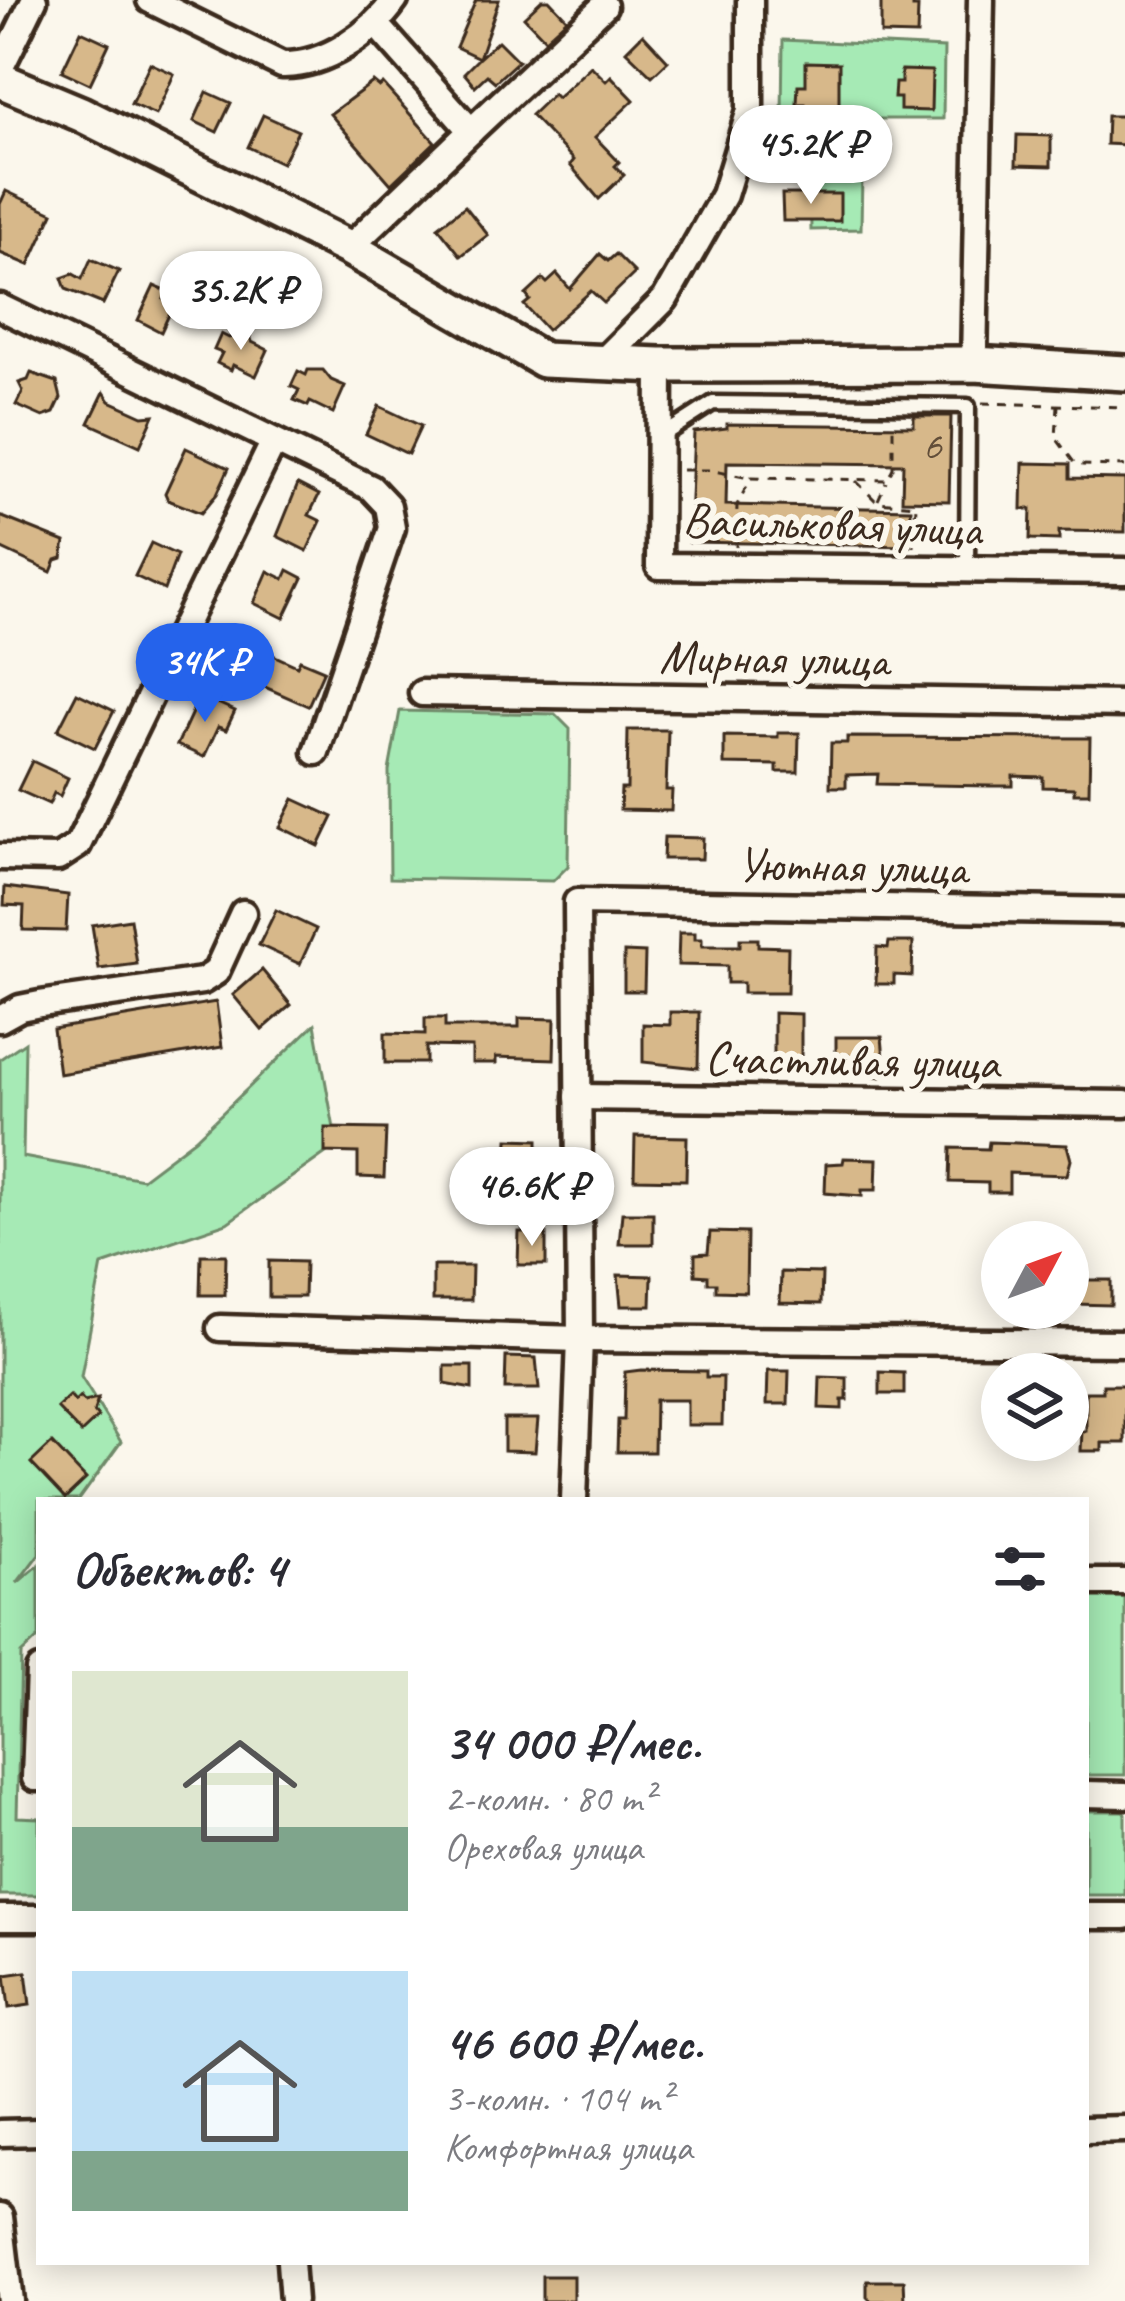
<!DOCTYPE html>
<html lang="ru">
<meta charset="utf-8">
<style>
:root{--surface:#fff;--page:#f7f7f7;--text:#2b2b33;--muted:#7c7c81;--accent:#2563eb}
body{margin:0;font-family:Caveat,sans-serif;background:var(--page);color:var(--text);height:100vh;display:flex;flex-direction:column;font-size:45px;white-space:nowrap}
*{box-sizing:border-box;margin:0}
p{font-size:39px;color:var(--muted)}
.icon{flex:none;width:66px;height:66px;fill:none;stroke:currentColor;stroke-width:2;stroke-linecap:round;stroke-linejoin:round}
.map{position:relative;flex:1;overflow:hidden}
.sheet{position:absolute;left:36px;top:1497px;width:1053px;height:768px;display:flex;flex-direction:column;background:var(--surface);border-radius:0px;box-shadow:0 6px 30px #0003}
.sheet>*{flex:none}
.needle{width:78px;rotate:49deg}
.tools{position:absolute;left:981px;top:1221px;display:grid;gap:24px}
.tools a{display:grid;place-items:center;width:108px;height:108px;border-radius:50%;background:var(--surface);box-shadow:0 6px 30px #0003;font-size:60px}
.price{position:absolute;translate:-50% -102px;padding:0 27px;border-radius:42px;background:#fff;color:#222;font-size:39px;line-height:78px;filter:drop-shadow(0 3px 6px #0008)}
.price::after{content:'';position:absolute;left:50%;top:72px;width:36px;height:27px;margin-left:-18px;background:inherit;clip-path:polygon(0 0,100% 0,50% 100%)}
.price.selected{background:var(--accent);color:#fff}
ul{padding:0;list-style:none}
li{display:flex;align-items:center;gap:36px;height:300px;padding:0 36px}
li span{display:grid;place-items:center;flex:none;width:336px;height:240px;border-radius:0px;color:#555}
li>.icon{margin-inline-start:auto}
span .icon{width:144px;height:144px;fill:#fffc;stroke-width:1}
li b{font-size:51px}
h2{display:flex;justify-content:space-between;align-items:center;height:144px;padding:0 36px;font-size:51px}
.map>svg:first-child{display:block}
.green{fill:#a6eab5;stroke:#708a6a;stroke-width:3}
.building{fill:#d7b88a;stroke:#3b2a1e;stroke-width:3}
.lines{fill:none;stroke-linecap:round;stroke-linejoin:round}
.lane-casing{stroke:#3b2a1e;stroke-width:21}
.street-casing{stroke:#3b2a1e;stroke-width:33}
.secondary-casing{stroke:#3b2a1e;stroke-width:42}
.path{stroke:#3b2a1e;stroke-width:3;stroke-dasharray:9 9;stroke-linecap:butt}
.lane{stroke:#fbf7ec;stroke-width:12}
.street{stroke:#fbf7ec;stroke-width:24}
.secondary{stroke:#fbf7ec;stroke-width:33}
.labels{text-anchor:middle;stroke-width:12;stroke-linejoin:round;paint-order:stroke}
.number-label{font-size:42px;fill:#624e39}
.street-label{font-size:48px;fill:#3b2a1e;stroke:#fbf7ec}
</style>
<div class="map">
<svg width="1125" height="2301" viewBox="0 0 1125 2301">
<rect width="100%" height="100%" fill="#fbf7ec"/>
<filter id="ink" filterUnits="userSpaceOnUse"><feTurbulence type="fractalNoise" baseFrequency=".00833" numOctaves="2"/><feDisplacementMap in="SourceGraphic" scale="24" xChannelSelector="R" yChannelSelector="G"/><feConvolveMatrix kernelMatrix="1 2 1 2 8 2 1 2 1" color-interpolation-filters="sRGB"/></filter>
<g filter="url(#ink)">
<g class="green">
<polygon points="783,40 944,48 943,119 863,119 861,229 811,230 810,149 771,148 782,117"/>
<polygon points="400,711 555,714 570,729 568,866 553,881 390,878 389,771"/>
<polygon points="315,1024 337,1145 227,1223 102,1265 81,1377 121,1442 79,1500 39,1500 39,1554 17,1583 39,1565 39,1637 21,1654 17,1817 39,1818 39,1895 0,1895 0,1059 25,1042 23,1157 142,1179 195,1139"/>
<polygon points="1086,1596 1125,1597 1125,1775 1086,1775"/>
<rect x="1086" y="1811" width="39" height="84"/>
</g>
<g class="building">
<polygon points="476,0 499,0 479,58 498,41 518,61 495,82 487,75 475,86 464,73 479,58 456,47"/>
<polygon points="542,0 549,0 567,19 545,39 524,17"/>
<polygon points="881,0 913,0 913,7 918,7 917,35 881,34"/>
<polygon points="81,31 109,44 90,84 62,71"/>
<polygon points="643,34 668,61 652,76 626,51"/>
<polygon points="806,62 839,63 839,127 806,127 805,104 797,104 798,85 806,85"/>
<polygon points="150,63 174,74 156,115 131,104"/>
<polygon points="591,66 606,81 611,76 634,100 595,137 619,162 615,166 624,175 599,199 570,165 574,160 531,115 553,94 557,98"/>
<polygon points="901,70 932,71 931,111 900,110 900,98 894,98 895,83 901,83"/>
<polygon points="373,82 379,87 383,84 435,142 391,184 330,114"/>
<polygon points="207,92 231,103 217,132 194,121"/>
<polygon points="263,115 298,131 282,163 248,147"/>
<polygon points="1107,116 1125,116 1125,145 1106,144"/>
<polygon points="1017,135 1051,136 1051,166 1016,165"/>
<polygon points="6,191 53,213 29,265 0,253 0,204"/>
<polygon points="782,194 840,194 840,221 783,221"/>
<polygon points="465,206 488,235 461,256 438,227"/>
<polygon points="600,254 608,261 616,254 635,273 604,303 591,291 547,330 524,305 530,300 526,295 543,279 547,283 557,274 570,289"/>
<polygon points="91,259 119,271 103,304 66,289 62,278 73,274 82,279"/>
<polygon points="154,286 168,292 164,299 174,304 161,332 138,320"/>
<polygon points="249,332 252,342 268,350 256,376 233,365 231,370 217,363 222,353 214,350 221,334 229,338"/>
<polygon points="308,370 323,370 331,380 345,386 333,413 310,402 308,406 294,400 299,390 291,386 298,371 306,375"/>
<polygon points="31,373 57,382 61,398 54,413 43,417 16,405 23,391 19,383 28,380"/>
<polygon points="104,392 110,401 143,416 154,415 140,446 89,423"/>
<polygon points="379,406 421,426 408,454 366,434"/>
<polygon points="914,416 951,416 949,501 902,500 903,464 727,462 726,505 911,509 910,546 689,542 694,432 727,428 727,424 914,426"/>
<polygon points="186,448 229,468 217,494 201,513 168,500 165,493"/>
<polygon points="1023,463 1070,464 1070,478 1125,479 1125,532 1059,531 1059,540 1030,539 1031,509 1022,509"/>
<polygon points="298,484 319,495 309,515 321,521 307,551 277,536"/>
<polygon points="0,516 65,542 62,558 56,560 51,572 0,548"/>
<polygon points="151,543 177,555 164,590 135,576"/>
<polygon points="288,570 303,578 284,618 254,603 268,571 284,579"/>
<polygon points="238,639 297,666 300,660 324,670 308,706 224,669"/>
<polygon points="77,693 114,711 95,748 58,730"/>
<polygon points="200,695 235,711 226,730 218,727 204,757 177,745"/>
<polygon points="628,730 668,730 666,790 672,790 671,811 620,810 621,789 627,789"/>
<polygon points="778,733 799,733 798,772 777,772 777,765 724,764 724,736 778,737"/>
<polygon points="847,737 1090,738 1089,793 1074,793 1074,788 1043,787 1043,777 1013,776 1013,786 990,786 877,784 878,774 846,775 846,787 830,787 831,743 847,743"/>
<polygon points="32,761 68,778 60,796 54,793 49,804 18,790"/>
<polygon points="294,799 333,817 319,846 280,827"/>
<polygon points="664,837 703,838 702,859 663,859"/>
<polygon points="5,887 68,895 66,931 23,930 24,906 4,905"/>
<polygon points="276,910 316,929 300,964 259,945"/>
<polygon points="130,919 137,964 99,969 92,925"/>
<polygon points="679,933 695,933 695,939 702,939 702,946 740,946 740,939 758,939 758,946 788,947 787,993 743,993 743,983 727,983 727,966 678,965"/>
<polygon points="889,942 913,942 912,976 894,975 894,984 876,984 877,947 888,948"/>
<polygon points="624,952 645,953 644,991 624,991"/>
<polygon points="262,970 291,1005 262,1030 233,995"/>
<polygon points="216,1002 222,1047 59,1074 53,1029"/>
<polygon points="670,1012 699,1012 698,1068 643,1062 643,1024 670,1025"/>
<polygon points="774,1013 801,1014 801,1059 774,1058"/>
<polygon points="425,1018 445,1018 445,1027 519,1027 519,1018 555,1019 554,1059 496,1057 496,1063 472,1063 472,1047 426,1046 426,1063 385,1063 385,1033 425,1034"/>
<polygon points="836,1037 882,1037 885,1070 881,1077 847,1073 848,1055 836,1055"/>
<polygon points="325,1128 386,1129 384,1178 358,1177 358,1153 325,1152"/>
<polygon points="635,1136 687,1137 686,1180 634,1179"/>
<polygon points="508,1139 538,1140 538,1174 549,1175 548,1193 486,1192 486,1173 507,1174"/>
<polygon points="989,1142 1067,1145 1071,1160 1067,1175 1009,1173 1009,1192 988,1192 988,1183 950,1182 951,1148 988,1149"/>
<polygon points="844,1158 877,1159 876,1190 862,1190 862,1196 825,1193 826,1164 843,1163"/>
<polygon points="622,1213 653,1213 653,1244 619,1244"/>
<polygon points="519,1232 546,1232 546,1265 518,1265"/>
<polygon points="710,1232 747,1233 746,1292 716,1291 716,1283 708,1283 708,1276 695,1275 695,1254 708,1253"/>
<polygon points="201,1255 226,1255 225,1295 200,1295"/>
<polygon points="269,1261 305,1262 304,1297 269,1297"/>
<polygon points="433,1266 472,1266 471,1300 433,1300"/>
<polygon points="781,1272 822,1273 821,1304 780,1303"/>
<polygon points="618,1275 652,1276 651,1306 621,1306"/>
<polygon points="1074,1280 1111,1280 1111,1305 1074,1304"/>
<polygon points="506,1357 536,1358 539,1389 505,1389"/>
<polygon points="445,1366 472,1366 472,1389 445,1384"/>
<polygon points="641,1370 706,1371 706,1377 723,1377 722,1425 687,1425 687,1400 655,1400 654,1452 617,1452 618,1420 624,1420 625,1372"/>
<polygon points="768,1371 789,1371 788,1404 767,1404"/>
<polygon points="880,1372 904,1373 904,1394 880,1394"/>
<polygon points="820,1377 847,1378 847,1400 842,1400 842,1409 819,1408"/>
<polygon points="1103,1385 1125,1385 1125,1443 1102,1443 1102,1451 1081,1451 1082,1431 1086,1431 1086,1392 1103,1392"/>
<polygon points="70,1396 75,1402 80,1397 84,1402 98,1399 94,1412 98,1417 81,1433 57,1408"/>
<polygon points="504,1419 538,1419 535,1452 504,1451"/>
<polygon points="52,1443 86,1479 65,1499 31,1463"/>
<polygon points="26,1972 30,2005 9,2008 5,1975"/>
<rect x="542" y="2276" width="31" height="25"/>
<polygon points="867,2281 904,2281 905,2301 871,2301 867,2297"/>
</g>
<g class="lines">
<defs>
<polyline id="lane" points="660,437 713,403 968,406 967,568"/>
<g id="street">
<path d="M150,0L282,65C325,66 371,34 395,0"/>
<polyline points="0,69 34,0"/>
<polyline points="471,131 604,6"/>
<polyline points="349,248 471,131 377,25"/>
<polyline points="0,307 371,488 388,506 392,528 316,752"/>
<polyline points="974,364 981,0"/>
<polyline points="599,365 665,299 724,195 750,110 750,0"/>
<polyline points="660,365 659,566 1125,571"/>
<polyline points="422,693 1125,704"/>
<polyline points="0,857 58,858 78,845 274,441"/>
<polyline points="0,1019 20,1008 40,1004 202,981 216,972 243,913"/>
<polyline points="578,1097 1125,1104"/>
<polyline points="220,1328 580,1339 1125,1343"/>
<polyline points="574,1500 580,1339 577,902 1125,911"/>
<polyline points="1086,1582 1125,1582"/>
<polyline points="39,1670 35,1778 39,1778"/>
<polyline points="1086,1794 1125,1795"/>
<polyline points="1086,1916 1125,1916"/>
<polyline points="0,1918 39,1918"/>
<polyline points="1086,2130 1125,2129"/>
<polyline points="0,2133 39,2132"/>
<polyline points="0,2217 10,2301"/>
<polyline points="290,2262 293,2301"/>
</g>
<polyline id="secondary" points="0,80 81,114 349,248 543,360 660,365 974,364 1125,373"/>
</defs>
<use href="#lane" class="lane-casing"/>
<use href="#street" class="street-casing"/>
<use href="#secondary" class="secondary-casing"/>
<g class="path">
<polyline points="982,403 1125,407"/>
<polyline points="1058,405 1056,438 1076,465 1125,466"/>
<polyline points="682,470 709,470 749,478"/>
<polyline points="856,481 877,502 916,505 914,547"/>
<polyline points="878,500 886,482"/>
<polyline points="736,547 737,505 751,478 887,480 893,468 893,423"/>
</g>
<use href="#lane" class="lane"/>
<use href="#street" class="street"/>
<use href="#secondary" class="secondary"/>
</g>
</g>
<g class="labels">
<g class="number-label">
<text x="932" y="459">6</text>
</g>
<g class="street-label">
<text transform="translate(832 523) rotate(2)" y="17">Васильковая улица</text>
<text transform="translate(774 657) rotate(1)" y="17">Мирная улица</text>
<text transform="translate(852 865) rotate(1)" y="17">Уютная улица</text>
<text transform="translate(852 1059) rotate(1)" y="17">Счастливая улица</text>
</g>
</g>
</svg>
<div class="tools">
<a><svg class="needle" viewBox="-14 -14 28 28"><path d="M0-13l5 13h-10z" fill="#e53935"/><path d="M0 13l5-13h-10z" fill="#7c7c81"/></svg></a>
<a><svg class="icon" aria-label="layers" viewBox="0 0 24 24"><path d="M12 4l9 5-9 5-9-5zM3 14l9 5 9-5"/></svg></a>
</div>
<b class="price" style="left:811px;top:207px">45.2K ₽</b>
<b class="price" style="left:241px;top:353px">35.2K ₽</b>
<b class="price selected" style="left:205px;top:725px">34K ₽</b>
<b class="price" style="left:532px;top:1249px">46.6K ₽</b>
<section class="sheet">
<h2>Объектов: 4<svg class="icon" aria-label="filters" viewBox="0 0 24 24"><path d="M4 7h16M4 17h16"/><circle cx="9" cy="7" r="2"/><circle cx="15" cy="17" r="2"/></svg></h2>
<ul>
<li><span style="background:linear-gradient(#dfe7d0 65%,#7fa58c 0)"><svg class="icon" aria-label="home" viewBox="0 0 24 24"><path d="M3 11l9-7 9 7M6 9v11h12V9"/></svg></span><div><b>34 000 ₽/мес.</b><p>2-комн. · 80 m²</p><p>Ореховая улица</p></div></li>
<li><span style="background:linear-gradient(#bfe0f5 75%,#7fa58c 0)"><svg class="icon" aria-label="home" viewBox="0 0 24 24"><path d="M3 11l9-7 9 7M6 9v11h12V9"/></svg></span><div><b>46 600 ₽/мес.</b><p>3-комн. · 104 m²</p><p>Комфортная улица</p></div></li>
</ul>
</section>
</div>
